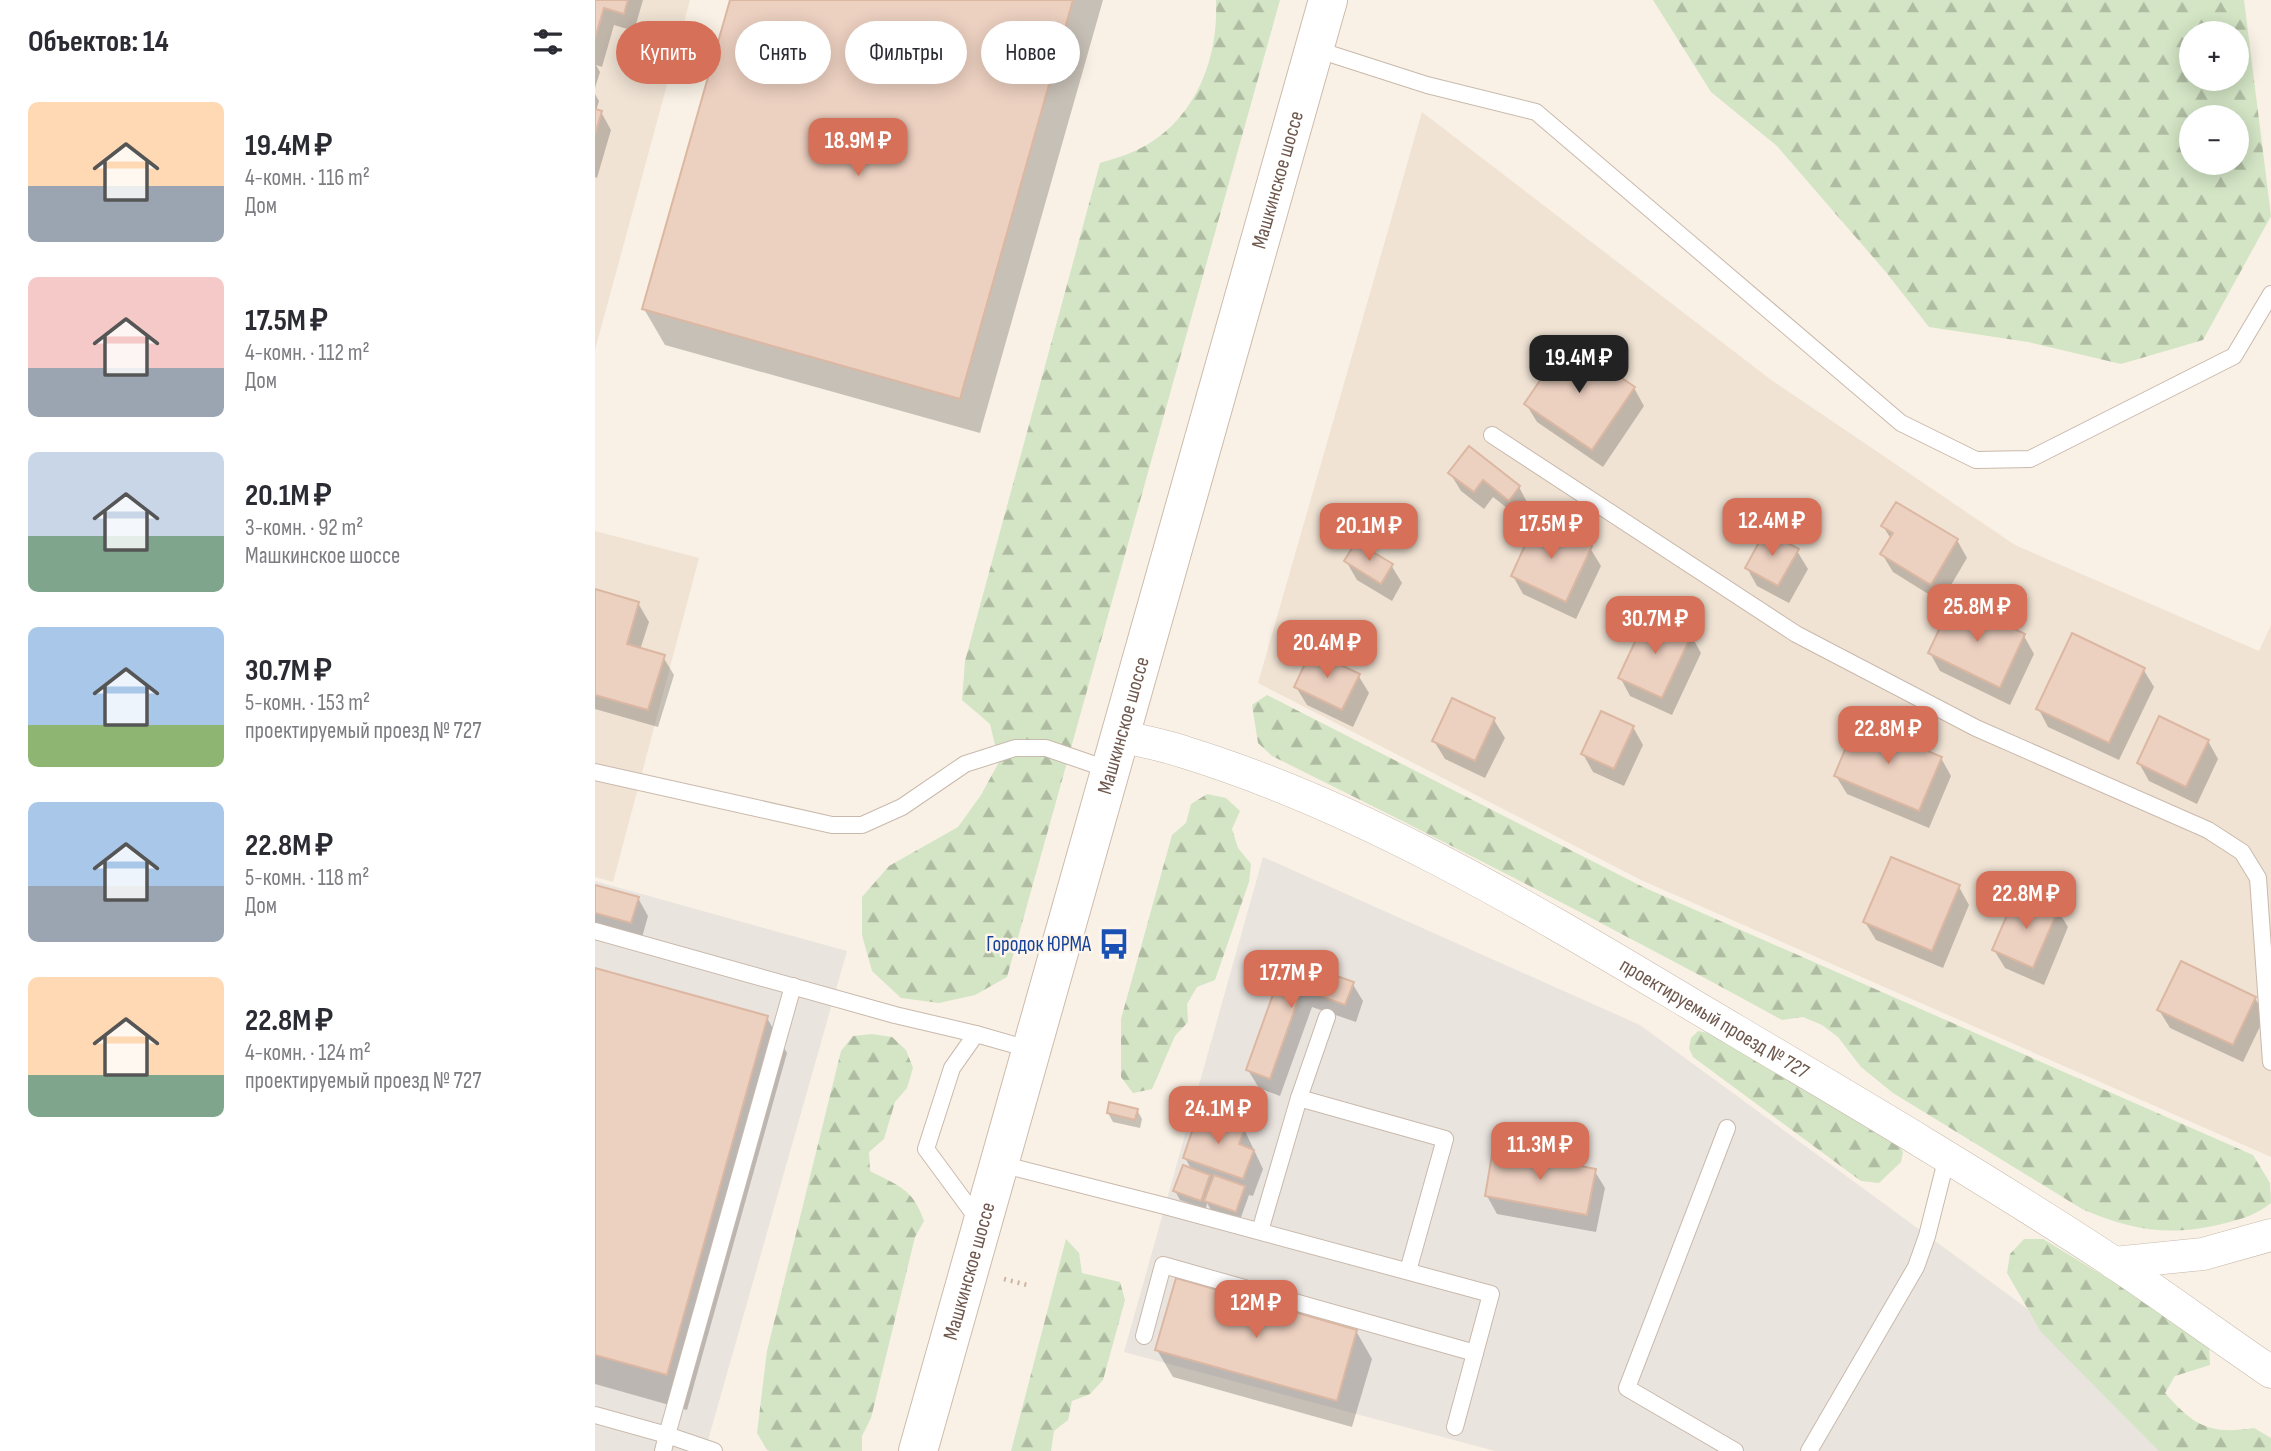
<!DOCTYPE html>
<html lang="ru">
<meta charset="utf-8">
<style>
:root{--surface:#fff;--page:#f7f7f7;--text:#2b2b33;--muted:#7c7c81;--accent:#d67058}
body{margin:0;font-family:"Sofia Sans Condensed",sans-serif;background:var(--page);color:var(--text);height:100vh;display:flex;flex-direction:column;font-size:26px;white-space:nowrap}
*{box-sizing:border-box;margin:0}
p{font-size:23px;color:var(--muted)}
.icon{flex:none;width:38px;height:38px;fill:none;stroke:currentColor;stroke-width:2;stroke-linecap:round;stroke-linejoin:round}
.map{position:relative;flex:1;overflow:hidden}
.sheet{display:flex;flex-direction:column;background:var(--surface);width:595px}
.sheet>*{flex:none}
.banner{position:absolute;left:21px;top:21px;width:665px;height:63px;display:flex;gap:14px}
.fabs{position:absolute;left:1584px;top:21px;display:grid;gap:14px}
.fabs a{display:grid;place-items:center;width:70px;height:70px;border-radius:50%;background:var(--surface);box-shadow:0 4px 18px #0003;font-size:35px}
.price{position:absolute;translate:-50% -60px;padding:0 16px;border-radius:14px;background:var(--accent);color:#fff;font-size:23px;line-height:46px;filter:drop-shadow(0 2px 4px #0008)}
.price::after{content:'';position:absolute;left:50%;top:42px;width:21px;height:16px;margin-left:-10px;background:inherit;clip-path:polygon(0 0,100% 0,50% 100%)}
.price.active{background:#222;color:#fff}
ul{padding:0;list-style:none}
li{display:flex;align-items:center;gap:21px;height:175px;padding:0 28px}
li span{display:grid;place-items:center;flex:none;width:196px;height:140px;border-radius:10px;color:#555}
li>.icon{margin-inline-start:auto}
span .icon{width:84px;height:84px;fill:#fffc;stroke-width:1}
li b{font-size:30px}
h2{display:flex;justify-content:space-between;align-items:center;height:84px;padding:0 28px;font-size:30px}
.pill{padding:0 24px;border-radius:32px;background:var(--surface);box-shadow:0 4px 18px #0003;font-size:24px;line-height:63px}
.pill.active{background:var(--accent);color:#fff}
main{display:flex;flex:1;min-height:0}
.map>svg:first-child{display:block}
.residential{fill:#f0e3d4}
.industrial{fill:#eae4df}
.forest{fill:url(#forest-firs);fill-rule:evenodd}
.shadow{fill:#0003}
.building{fill:#ecd0c0;stroke:#dcb7a2;stroke-width:2}
.lines{fill:none;stroke-linecap:round;stroke-linejoin:round}
.lane-casing{stroke:#c9b9ac;stroke-width:18}
.street-casing{stroke:#c9b9ac;stroke-width:33}
.secondary-casing{stroke:#cebbad;stroke-width:40}
.path{stroke:#d0b3a3;stroke-width:4.5;stroke-dasharray:2 5;stroke-linecap:butt}
.lane{stroke:#fff;stroke-width:16}
.street{stroke:#fff;stroke-width:32}
.secondary{stroke:#fff;stroke-width:38}
.labels{text-anchor:middle;stroke-width:5;stroke-linejoin:round;paint-order:stroke}
.street-label{font-size:21px;fill:#6f584d;stroke:#fdf5eb}
.transit-label{font-size:21px;fill:#164399;stroke:#fdf5eb;text-anchor:end}
</style>
<main>
<section class="sheet">
<h2>Объектов: 14<svg class="icon" aria-label="filters" viewBox="0 0 24 24"><path d="M4 7h16M4 17h16"/><circle cx="9" cy="7" r="2"/><circle cx="15" cy="17" r="2"/></svg></h2>
<ul>
<li><span style="background:linear-gradient(#ffd9b3 60%,#9aa5b1 0)"><svg class="icon" aria-label="home" viewBox="0 0 24 24"><path d="M3 11l9-7 9 7M6 9v11h12V9"/></svg></span><div><b>19.4M ₽</b><p>4-комн. · 116 m²</p><p>Дом</p></div></li>
<li><span style="background:linear-gradient(#f6c9c9 65%,#9aa5b1 0)"><svg class="icon" aria-label="home" viewBox="0 0 24 24"><path d="M3 11l9-7 9 7M6 9v11h12V9"/></svg></span><div><b>17.5M ₽</b><p>4-комн. · 112 m²</p><p>Дом</p></div></li>
<li><span style="background:linear-gradient(#c9d6e8 60%,#7fa58c 0)"><svg class="icon" aria-label="home" viewBox="0 0 24 24"><path d="M3 11l9-7 9 7M6 9v11h12V9"/></svg></span><div><b>20.1M ₽</b><p>3-комн. · 92 m²</p><p>Машкинское шоссе</p></div></li>
<li><span style="background:linear-gradient(#a9c7e8 70%,#8fb573 0)"><svg class="icon" aria-label="home" viewBox="0 0 24 24"><path d="M3 11l9-7 9 7M6 9v11h12V9"/></svg></span><div><b>30.7M ₽</b><p>5-комн. · 153 m²</p><p>проектируемый проезд № 727</p></div></li>
<li><span style="background:linear-gradient(#a9c7e8 60%,#9aa5b1 0)"><svg class="icon" aria-label="home" viewBox="0 0 24 24"><path d="M3 11l9-7 9 7M6 9v11h12V9"/></svg></span><div><b>22.8M ₽</b><p>5-комн. · 118 m²</p><p>Дом</p></div></li>
<li><span style="background:linear-gradient(#ffd9b3 70%,#7fa58c 0)"><svg class="icon" aria-label="home" viewBox="0 0 24 24"><path d="M3 11l9-7 9 7M6 9v11h12V9"/></svg></span><div><b>22.8M ₽</b><p>4-комн. · 124 m²</p><p>проектируемый проезд № 727</p></div></li>
</ul>
</section>
<div class="map">
<svg width="1676" height="1451" viewBox="0 0 1676 1451">
<defs>
<pattern id="forest-firs" width="22" height="20" patternUnits="userSpaceOnUse" patternTransform="scale(1.75)"><rect width="22" height="20" fill="#d3e5c5"/><path d="M5 1l3.5 6h-7zM16 11l3.5 6h-7z" fill="#afbca2"/></pattern>
</defs>
<rect width="100%" height="100%" fill="#f9f1e5"/>
<g class="residential">
<polygon points="0,0 95,0 0,350"/>
<polygon points="827,112 1175,379 1420,545 1664,651 1676,625 1676,1157 1046,880 663,683"/>
<polygon points="0,531 104,558 18,882 0,877"/>
</g>
<g class="industrial">
<polygon points="668,857 1045,1025 1627,1451 900,1451 529,1352"/>
<polygon points="0,881 252,951 110,1451 0,1451"/>
</g>
<g class="forest">
<path d="M621,0H685L412,977L380,995L344,1003L306,998L277,971L267,935V897L294,866L363,827L386,795L404,762L395,724L367,700L370,661L505,163C517,159 530,156 542,150C599,123 624,60 621,0Z"/>
<path d="M1058,0H1649L1676,216L1608,340L1526,364L1433,342L1334,327L1290,271L1182,146L1116,92ZM1596,33H1642V79H1596ZM1596,117H1642V163H1596Z"/>
<path d="M672,695L1048,887L1658,1155L1675,1183L1676,1203C1661,1215 1649,1218 1631,1223C1577,1237 1538,1231 1487,1209L1298,1093L1266,1067L1243,1037L1227,1025L1208,1017L1187,1020C1019,928 849,841 677,756L663,743L657,705Z"/>
<polygon points="612,794 631,798 645,811 637,829 643,848 656,864 654,882 620,980 602,987 592,1004 593,1022 580,1036 557,1089 538,1093 526,1077 526,1019 577,835 591,823 596,804"/>
<polygon points="1103,1031 1119,1034 1303,1144 1308,1152 1306,1162 1284,1183 1266,1181 1098,1057 1094,1048 1096,1038"/>
<path d="M277,1034L297,1037L311,1050L318,1068L312,1088L300,1102L289,1139L274,1152L275,1171C303,1186 318,1188 329,1221L320,1237L276,1418L267,1436V1451H175L172,1450L162,1433L172,1351L246,1051L258,1036Z"/>
<polygon points="471,1239 484,1253 487,1273 525,1282 530,1300 508,1380 495,1394 477,1401 473,1420 459,1431 456,1451 416,1451"/>
<path d="M1429,1239H1448L1601,1332L1614,1346L1615,1365L1580,1376L1570,1393C1599,1426 1615,1435 1659,1428L1676,1438V1451H1564L1446,1332L1412,1273L1415,1254Z"/>
</g>
<g class="shadow">
<polygon points="0,0 48,0 39,31 19,25 7,67 1,65 5,72 0,88"/>
<polygon points="137,0 508,0 385,433 70,345 49,309"/>
<polygon points="0,94 4,101 1,111 6,112 16,130 2,178 0,177"/>
<polygon points="1039,388 1049,406 1008,467 942,422 931,404"/>
<polygon points="855,473 924,487 934,506 925,518 898,497 889,509 866,491"/>
<polygon points="1288,526 1362,540 1372,558 1346,602 1298,572 1287,554 1296,539"/>
<polygon points="995,548 1006,566 981,619 928,594 918,576"/>
<polygon points="1202,551 1213,569 1194,603 1162,586 1152,568"/>
<polygon points="751,561 796,565 807,583 797,601 762,580"/>
<polygon points="0,591 43,603 54,622 45,650 68,657 79,675 63,727 0,709"/>
<polygon points="1096,635 1106,653 1077,715 1035,696 1025,677"/>
<polygon points="1429,636 1439,654 1415,705 1345,671 1335,653"/>
<polygon points="1548,669 1559,687 1524,760 1453,727 1443,708"/>
<polygon points="763,675 774,693 758,727 712,705 701,687"/>
<polygon points="899,720 910,738 890,778 850,759 839,741"/>
<polygon points="1038,727 1048,745 1029,786 998,772 988,754"/>
<polygon points="1613,741 1623,759 1602,804 1554,781 1544,763"/>
<polygon points="1346,758 1356,776 1334,828 1252,794 1241,776"/>
<polygon points="0,886 43,898 53,916 46,941 0,928"/>
<polygon points="1364,887 1374,905 1348,968 1281,940 1270,922"/>
<polygon points="1431,908 1462,909 1473,927 1449,985 1410,968 1399,950"/>
<polygon points="692,960 757,983 768,1001 761,1022 717,1007 685,1096 664,1088 653,1070"/>
<polygon points="0,970 172,1018 192,1053 92,1410 0,1384"/>
<polygon points="1660,998 1670,1016 1648,1062 1575,1028 1564,1010"/>
<polygon points="542,1110 547,1119 545,1128 518,1122 513,1113"/>
<polygon points="649,1129 668,1169 658,1196 654,1195 645,1220 616,1210 612,1203 611,1209 585,1200 580,1191 597,1170 590,1158"/>
<polygon points="999,1170 1010,1188 1001,1232 902,1214 892,1196"/>
<polygon points="761,1331 777,1359 757,1427 578,1377 562,1350"/>
</g>
<g class="building">
<polygon points="0,0 33,0 29,14 9,8 0,38"/>
<polygon points="135,0 478,0 365,399 47,309"/>
<polygon points="0,109 7,111 0,134"/>
<polygon points="972,341 1040,387 997,450 929,404"/>
<polygon points="874,446 925,486 914,501 888,480 879,492 853,473"/>
<polygon points="1301,502 1363,539 1336,585 1285,554 1298,533 1286,526"/>
<polygon points="941,521 997,546 971,602 916,576"/>
<polygon points="1170,531 1204,549 1183,586 1150,568"/>
<polygon points="761,542 798,564 786,584 749,561"/>
<polygon points="0,589 44,602 32,644 70,655 53,710 0,695"/>
<polygon points="1358,600 1430,634 1405,688 1333,653"/>
<polygon points="1053,614 1097,634 1067,698 1023,678"/>
<polygon points="1477,633 1550,668 1514,743 1441,709"/>
<polygon points="716,651 765,674 747,710 699,687"/>
<polygon points="857,698 900,718 880,761 837,741"/>
<polygon points="1006,711 1039,726 1019,769 986,754"/>
<polygon points="1564,716 1614,740 1591,787 1542,763"/>
<polygon points="1262,721 1347,757 1324,811 1239,776"/>
<polygon points="1296,857 1365,885 1337,951 1268,922"/>
<polygon points="0,885 44,897 36,923 0,913"/>
<polygon points="1434,895 1464,908 1438,968 1397,950 1418,901 1430,906"/>
<polygon points="691,958 759,982 750,1005 707,989 675,1079 651,1070"/>
<polygon points="1586,961 1661,997 1638,1045 1562,1010"/>
<polygon points="0,968 173,1016 72,1375 0,1355"/>
<polygon points="514,1102 543,1109 540,1120 512,1113"/>
<polygon points="604,1111 650,1128 644,1144 659,1150 648,1179 588,1158"/>
<polygon points="898,1149 1001,1169 992,1215 890,1196"/>
<polygon points="588,1165 615,1175 606,1201 578,1191"/>
<polygon points="619,1175 650,1186 641,1212 609,1201"/>
<polygon points="581,1278 762,1330 742,1401 560,1350"/>
</g>
<g class="lines">
<defs>
<g id="lane">
<polyline points="720,49 832,85 941,112 1306,423 1381,460 1435,459 1639,356 1676,294"/>
<polyline points="897,435 1201,634 1381,728 1613,830 1647,852 1663,878 1676,1062"/>
<polyline points="0,772 237,825 267,825 307,807 370,764 420,748 451,748 515,770"/>
<polyline points="0,931 300,1015 381,1034"/>
<polyline points="704,1098 732,1017"/>
<polyline points="1132,1128 1032,1388 1140,1451"/>
<polyline points="405,1164 570,1206 896,1294 860,1427"/>
<polyline points="384,1221 331,1149 357,1068 381,1034 437,1050"/>
<polyline points="665,1231 704,1098 850,1139 813,1271"/>
<polyline points="549,1336 568,1265 880,1353"/>
<polyline points="0,1415 72,1435 68,1451"/>
<polyline points="119,1451 72,1435 198,986"/>
<polyline points="1214,1451 1321,1267 1332,1236 1352,1157"/>
</g>
<g id="street">
<path id="s1" d="M524,736C546,741 568,745 589,752C777,810 948,916 1116,1016C1251,1096 1387,1176 1518,1262C1572,1298 1623,1336 1676,1372"/>
<polyline points="1519,1263 1608,1254 1676,1235"/>
</g>
<g id="secondary">
<path id="s2" d="M323,1451L733,0"/>
</g>
</defs>
<use href="#lane" class="lane-casing"/>
<use href="#street" class="street-casing"/>
<use href="#secondary" class="secondary-casing"/>
<polyline class="path" points="409,1279 436,1286"/>
<use href="#lane" class="lane"/>
<use href="#street" class="street"/>
<use href="#secondary" class="secondary"/>
</g>
<defs>
<symbol id="bus-bare" viewBox="-9 -9 18 18"><path d="M-5-6H5V4H4V6H2V4H-2V6H-4V4H-5ZM-3.5-4V0h7V-4ZM-3.5 1.2v1.5H-2V1.2ZM2 1.2v1.5H3.5V1.2Z" fill="#1a4fb4" stroke="#fdf5eb" stroke-width="2.5" paint-order="stroke"/></symbol>
</defs>
<g fill-rule="evenodd">
<use href="#bus-bare" x="497" y="922" width="44" height="44"/>
</g>
<g class="labels">
<g class="street-label">
<text dy="7" stroke="none"><textPath href="#s2" startOffset="1321">Машкинское шоссе</textPath></text>
<text dy="7" stroke="none"><textPath href="#s2" startOffset="754">Машкинское шоссе</textPath></text>
<text dy="7" stroke="none"><textPath href="#s1" startOffset="662">проектируемый проезд № 727</textPath></text>
<text dy="7" stroke="none"><textPath href="#s2" startOffset="187">Машкинское шоссе</textPath></text>
</g>
<g class="transit-label">
<text x="496" y="951">Городок ЮРМА</text>
</g>
</g>
</svg>
<div class="fabs">
<a>+</a>
<a>−</a>
</div>
<b class="price" style="left:263px;top:178px">18.9M ₽</b>
<b class="price active" style="left:984px;top:395px">19.4M ₽</b>
<b class="price" style="left:1177px;top:558px">12.4M ₽</b>
<b class="price" style="left:956px;top:561px">17.5M ₽</b>
<b class="price" style="left:774px;top:563px">20.1M ₽</b>
<b class="price" style="left:1382px;top:644px">25.8M ₽</b>
<b class="price" style="left:1060px;top:656px">30.7M ₽</b>
<b class="price" style="left:732px;top:680px">20.4M ₽</b>
<b class="price" style="left:1293px;top:766px">22.8M ₽</b>
<b class="price" style="left:1431px;top:931px">22.8M ₽</b>
<b class="price" style="left:696px;top:1010px">17.7M ₽</b>
<b class="price" style="left:623px;top:1146px">24.1M ₽</b>
<b class="price" style="left:945px;top:1182px">11.3M ₽</b>
<b class="price" style="left:661px;top:1340px">12M ₽</b>
<div class="banner">
<a class="pill active">Купить</a>
<a class="pill">Снять</a>
<a class="pill">Фильтры</a>
<a class="pill">Новое</a>
</div>
</div>
</main>
